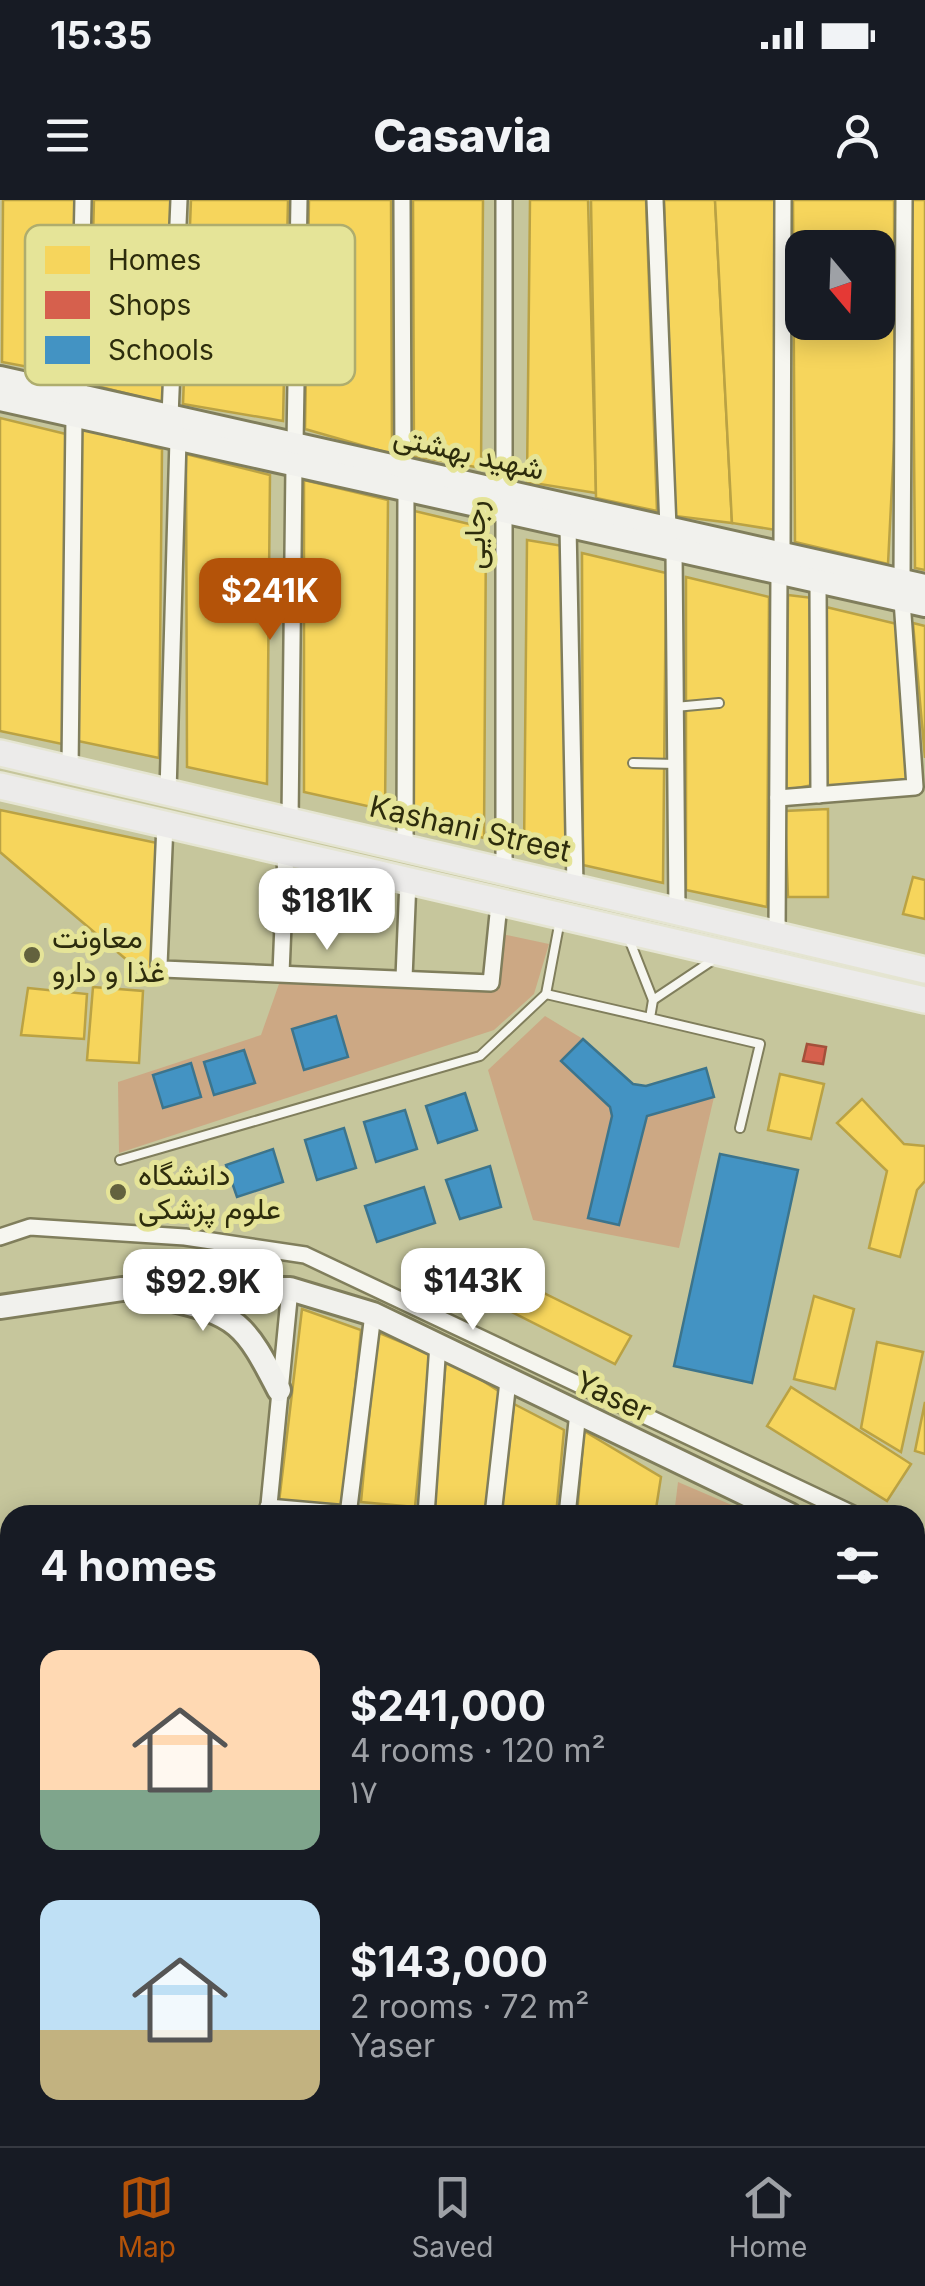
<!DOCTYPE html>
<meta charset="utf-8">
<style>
:root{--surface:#171b24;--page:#20242c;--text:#f1f3f6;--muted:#9ea1a6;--line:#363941;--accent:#b45309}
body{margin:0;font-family:Inter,Vazirmatn,sans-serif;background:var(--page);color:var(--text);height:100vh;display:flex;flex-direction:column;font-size:38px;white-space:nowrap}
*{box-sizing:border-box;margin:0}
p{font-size:32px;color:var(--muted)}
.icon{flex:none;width:55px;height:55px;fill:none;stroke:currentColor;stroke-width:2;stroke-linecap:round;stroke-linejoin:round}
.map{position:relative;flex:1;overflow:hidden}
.panel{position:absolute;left:0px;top:1305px;width:925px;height:642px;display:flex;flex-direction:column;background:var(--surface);border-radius:30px 30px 0 0;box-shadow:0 5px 25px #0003}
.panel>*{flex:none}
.needle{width:65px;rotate:161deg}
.controls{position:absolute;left:785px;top:30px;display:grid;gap:20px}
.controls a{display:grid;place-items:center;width:110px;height:110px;border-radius:20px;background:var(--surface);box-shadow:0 5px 25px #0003;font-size:50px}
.price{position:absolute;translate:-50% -85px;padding:0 22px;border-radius:20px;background:#fff;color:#222;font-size:32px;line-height:65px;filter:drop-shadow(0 2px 5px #0008)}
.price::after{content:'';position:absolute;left:50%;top:60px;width:30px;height:22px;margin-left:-15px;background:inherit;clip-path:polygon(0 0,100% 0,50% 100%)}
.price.active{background:var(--accent);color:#fff}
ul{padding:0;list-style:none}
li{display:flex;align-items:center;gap:30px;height:250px;padding:0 40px}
li span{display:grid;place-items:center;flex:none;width:280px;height:200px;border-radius:20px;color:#555}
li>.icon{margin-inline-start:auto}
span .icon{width:120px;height:120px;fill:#fffc;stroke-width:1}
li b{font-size:42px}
h2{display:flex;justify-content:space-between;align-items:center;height:120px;padding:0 40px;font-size:42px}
.status{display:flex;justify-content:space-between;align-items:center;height:70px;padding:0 50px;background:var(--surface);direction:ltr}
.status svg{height:28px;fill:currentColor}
header{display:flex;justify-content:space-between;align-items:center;height:130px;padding:0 40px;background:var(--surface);font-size:45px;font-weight:800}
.menu{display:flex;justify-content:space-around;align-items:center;height:140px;border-top:2px solid var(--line);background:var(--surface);font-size:28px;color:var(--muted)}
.menu a{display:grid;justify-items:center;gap:5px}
.menu .active{color:var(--accent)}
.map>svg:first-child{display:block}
.green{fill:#cca884}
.homes{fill:#f6d55c;stroke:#baa244;stroke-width:2.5;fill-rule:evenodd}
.shops{fill:#d6604d;stroke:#a3503a;stroke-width:2.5}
.schools{fill:#4393c3;stroke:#3c748c;stroke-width:2.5}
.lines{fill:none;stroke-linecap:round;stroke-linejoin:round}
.service-casing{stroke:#807e5c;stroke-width:12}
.minor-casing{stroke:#807e5c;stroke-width:20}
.secondary-casing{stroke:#807e5c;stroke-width:28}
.primary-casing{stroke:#e5e5d2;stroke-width:30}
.service{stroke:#f6f6f0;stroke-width:8}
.minor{stroke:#f6f6f0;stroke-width:15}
.secondary{stroke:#f1f1ed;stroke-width:22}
.primary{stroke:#ecebea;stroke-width:25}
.poi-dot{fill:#63623e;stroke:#e5e498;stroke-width:4}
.labels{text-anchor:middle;stroke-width:10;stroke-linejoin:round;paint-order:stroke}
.street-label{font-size:30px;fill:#2d2c0c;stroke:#e5e498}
.poi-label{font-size:30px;fill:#2d2c0c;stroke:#e5e498;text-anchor:start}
.key{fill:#e5e498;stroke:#aead6e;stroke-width:2.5}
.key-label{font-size:28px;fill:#2d2c0c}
</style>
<div class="status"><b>15:35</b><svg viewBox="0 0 49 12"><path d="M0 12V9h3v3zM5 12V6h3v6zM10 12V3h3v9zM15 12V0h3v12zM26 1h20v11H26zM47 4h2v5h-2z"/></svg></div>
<header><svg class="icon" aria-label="menu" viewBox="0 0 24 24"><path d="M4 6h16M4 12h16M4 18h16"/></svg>Casavia<svg class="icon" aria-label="person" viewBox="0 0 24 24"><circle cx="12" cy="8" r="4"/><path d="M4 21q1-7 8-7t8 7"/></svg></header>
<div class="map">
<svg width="925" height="1946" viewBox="0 0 925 1946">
<rect width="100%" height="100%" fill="#c6c69c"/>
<g class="green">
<polygon points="502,734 549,744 534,794 494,830 119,953 118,882 261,835 279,784 499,788"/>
<polygon points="545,816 583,839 612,916 588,1017 619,1024 647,916 714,897 679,1048 533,1020 488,870"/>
<polygon points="678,1282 755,1315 674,1315"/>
</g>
<g class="homes">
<polygon points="3,0 75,0 71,175 2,162"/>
<polygon points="94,0 171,0 164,203 89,184"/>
<polygon points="191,0 288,0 283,221 183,204"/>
<polygon points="309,0 391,0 392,254 305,229"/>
<polygon points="413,0 483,0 481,268 414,256"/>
<polygon points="530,0 588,0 596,293 527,282"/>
<polygon points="591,0 646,0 657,311 596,298"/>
<polygon points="664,0 715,0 732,323 675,316"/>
<polygon points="715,0 777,0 782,331 732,323"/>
<path d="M793,0H894L895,225L888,364L795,342ZM802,48H878V122H802Z"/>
<polygon points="912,0 925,0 925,370 915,368"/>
<polygon points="0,218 70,235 67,545 0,531"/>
<polygon points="78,228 162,249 159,558 78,541"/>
<polygon points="186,254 270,275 267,584 187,567"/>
<polygon points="304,280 388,300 385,610 304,592"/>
<polygon points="402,308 486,328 484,638 403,620"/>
<polygon points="527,340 563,346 568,661 524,652"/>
<polygon points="582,353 666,373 663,683 583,665"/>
<polygon points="686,377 769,397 767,707 686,690"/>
<polygon points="788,395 813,398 813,585 786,590"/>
<polygon points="826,407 897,424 908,582 826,587"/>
<polygon points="913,423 925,426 925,558"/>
<polygon points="828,609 828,697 788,697 785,611"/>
<polygon points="0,610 157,643 159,778 148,778 0,652"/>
<polygon points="913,677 925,680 925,719 903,714"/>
<polygon points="93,787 143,791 139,863 87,860"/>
<polygon points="28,788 87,794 84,839 21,835"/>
<polygon points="780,874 824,884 811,939 768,930"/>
<polygon points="862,899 904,944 925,946 925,981 917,990 900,1057 869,1048 887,971 837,923"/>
<polygon points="489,1066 631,1136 615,1164 476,1094"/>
<polygon points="814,1096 854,1109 835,1189 794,1179"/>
<polygon points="302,1109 361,1130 343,1306 279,1302"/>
<polygon points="377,1132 430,1154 415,1307 361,1302"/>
<polygon points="877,1142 923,1152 901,1252 861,1228"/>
<polygon points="446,1157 500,1192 485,1315 434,1312"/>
<polygon points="791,1187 911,1264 887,1301 767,1226"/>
<polygon points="925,1202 925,1254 915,1251"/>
<polygon points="514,1204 564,1230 556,1315 501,1315"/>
<polygon points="584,1231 661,1277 655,1315 577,1315"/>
<polygon points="921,1426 925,1427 925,1715 915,1714 915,1484"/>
<polygon points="915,1749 925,1750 925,1946 876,1946 877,1938 915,1938"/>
<polygon points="605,1938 712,1938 711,1946 604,1946"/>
<polygon points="738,1938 854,1938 854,1946 737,1946"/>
</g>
<polygon class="shops" points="807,844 826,847 823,864 803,861"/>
<g class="schools">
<polygon points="336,816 348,857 304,870 292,829"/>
<polygon points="583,839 633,884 646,886 706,868 714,897 647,916 619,1025 588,1018 612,916 610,907 561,861"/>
<polygon points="244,850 255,883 214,895 204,862"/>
<polygon points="191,863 201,897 163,908 153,875"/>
<polygon points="465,893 477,930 438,943 426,906"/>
<polygon points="405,910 417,949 376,962 364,922"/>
<polygon points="344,928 356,968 317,980 305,940"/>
<polygon points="273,949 283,982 237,997 226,965"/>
<polygon points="720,954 798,970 752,1183 674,1166"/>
<polygon points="490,966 501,1007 460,1019 446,980"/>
<polygon points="424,987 435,1023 377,1042 365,1006"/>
</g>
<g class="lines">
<defs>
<g id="service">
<polyline points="675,507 719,503"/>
<polyline points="633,563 676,564"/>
<polyline points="629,739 653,800 650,818 760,844 740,928"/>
<polyline points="546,794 650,818"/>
<polyline points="653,800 716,758"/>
<polyline points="120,960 480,856 546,794 560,720"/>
</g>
<g id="minor">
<polyline points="402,0 403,268"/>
<polyline points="504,0 504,671"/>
<polyline points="655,0 668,328"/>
<polyline points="79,196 83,0"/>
<polyline points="170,216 179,0"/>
<polyline points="295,244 299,0"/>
<polyline points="568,326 575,687"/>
<polyline points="674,350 677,712"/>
<polyline points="782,354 783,0"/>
<polyline points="902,381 904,0"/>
<polyline points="818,382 819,595"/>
<polyline points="70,569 74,216"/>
<polyline points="168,592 178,239"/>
<polyline points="778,598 915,587 902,400"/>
<polyline points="290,621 294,265"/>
<polyline points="165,624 159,765 163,769 491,783 499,704"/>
<polyline points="405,648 406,290"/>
<polyline points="777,735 779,374"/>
<polyline points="281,773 286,652"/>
<polyline points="404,778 408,680"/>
<polyline points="0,1037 30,1027 185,1037 305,1055 855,1315"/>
<polyline points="268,1307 359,1315"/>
<polyline points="268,1315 290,1089"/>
<polyline points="348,1315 373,1114"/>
<polyline points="426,1315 438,1144"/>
<polyline points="493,1315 508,1181"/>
<polyline points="567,1315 578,1212"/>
<polyline points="915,1347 915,1354"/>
<polyline points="915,1415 919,1377"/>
<polyline points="915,1725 925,1725"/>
<polyline points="591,1946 592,1938"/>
<polyline points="727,1946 727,1938"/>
<polyline points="863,1946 864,1938"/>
</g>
<g id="secondary">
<polyline points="0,178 925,386"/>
<polyline points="0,199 925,405"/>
<path d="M164,1098C238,1114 245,1124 279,1190"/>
<polyline points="0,1107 122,1089 290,1089 373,1114 790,1315"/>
<polyline points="915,1375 925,1380"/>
</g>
<g id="primary">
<polyline points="0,553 925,770"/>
<polyline points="0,586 925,800"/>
</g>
</defs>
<use href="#service" class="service-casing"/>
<use href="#minor" class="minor-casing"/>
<use href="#secondary" class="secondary-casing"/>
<use href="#primary" class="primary-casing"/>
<use href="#service" class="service"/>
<use href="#minor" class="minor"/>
<use href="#secondary" class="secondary"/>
<use href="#primary" class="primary"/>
</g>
<g class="poi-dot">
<circle cx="32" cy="755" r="10"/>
<circle cx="118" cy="992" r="10"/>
</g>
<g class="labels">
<g class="street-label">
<text transform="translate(469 253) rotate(13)" y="10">شهید بهشتی</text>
<text transform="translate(475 335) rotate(-90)" y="10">رجایی</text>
<text transform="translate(470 629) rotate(13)" y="10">Kashani Street</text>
<text transform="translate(613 1197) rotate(25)" y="10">Yaser</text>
</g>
<g class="poi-label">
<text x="52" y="748">معاونت<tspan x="52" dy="34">غذا و دارو</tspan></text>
<text x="138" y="985">دانشگاه<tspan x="138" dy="34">علوم پزشکی</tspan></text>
</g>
</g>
<rect x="25" y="25" width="330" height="160" rx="15" class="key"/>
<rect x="45" y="46" width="45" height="28" fill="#f6d55c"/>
<rect x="45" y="91" width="45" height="28" fill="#d6604d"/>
<rect x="45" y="136" width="45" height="28" fill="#4393c3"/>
<g class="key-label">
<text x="108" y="70">Homes</text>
<text x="108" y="115">Shops</text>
<text x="108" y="160">Schools</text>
</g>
</svg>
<div class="controls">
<a><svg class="needle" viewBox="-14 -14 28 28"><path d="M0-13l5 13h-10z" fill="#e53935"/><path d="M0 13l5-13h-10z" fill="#9ea1a6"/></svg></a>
</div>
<b class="price active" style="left:270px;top:443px">$241K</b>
<b class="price" style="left:327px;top:753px">$181K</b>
<b class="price" style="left:473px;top:1133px">$143K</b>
<b class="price" style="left:203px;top:1134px">$92.9K</b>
<section class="panel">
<h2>4 homes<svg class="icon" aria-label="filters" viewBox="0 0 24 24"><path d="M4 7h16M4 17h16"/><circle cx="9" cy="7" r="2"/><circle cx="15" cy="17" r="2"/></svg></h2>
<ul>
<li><span style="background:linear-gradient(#ffd9b3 70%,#7fa58c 0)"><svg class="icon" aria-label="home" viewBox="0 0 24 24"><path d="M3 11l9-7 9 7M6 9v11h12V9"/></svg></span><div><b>$241,000</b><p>4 rooms · 120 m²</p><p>۱۷</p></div></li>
<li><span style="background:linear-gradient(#bfe0f5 65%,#c2b280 0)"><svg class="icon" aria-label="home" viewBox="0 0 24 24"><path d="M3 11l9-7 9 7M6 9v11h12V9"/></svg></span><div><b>$143,000</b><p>2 rooms · 72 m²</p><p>Yaser</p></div></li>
</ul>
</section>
</div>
<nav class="menu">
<a class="active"><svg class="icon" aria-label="map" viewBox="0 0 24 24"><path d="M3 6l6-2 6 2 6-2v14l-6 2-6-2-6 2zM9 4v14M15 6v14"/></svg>Map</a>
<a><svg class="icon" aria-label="saved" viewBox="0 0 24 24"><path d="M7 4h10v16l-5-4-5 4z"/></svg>Saved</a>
<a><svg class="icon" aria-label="home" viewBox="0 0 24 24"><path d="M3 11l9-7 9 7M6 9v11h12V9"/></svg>Home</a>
</nav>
